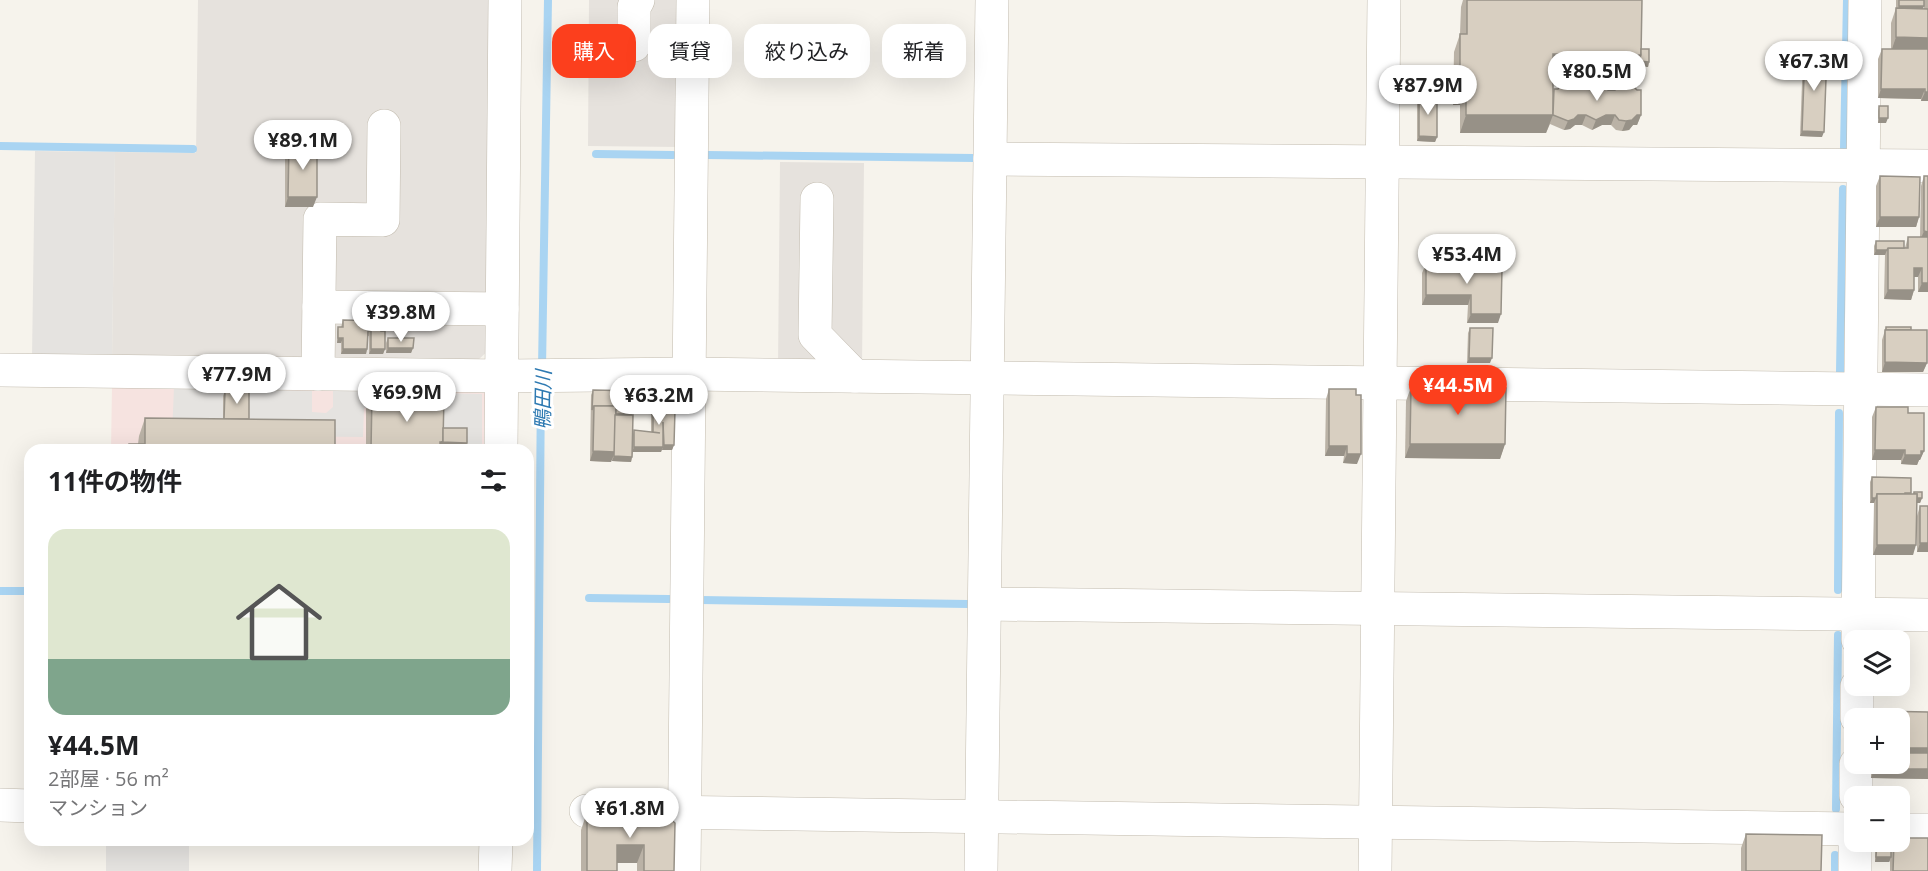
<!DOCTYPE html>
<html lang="ja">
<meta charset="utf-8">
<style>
:root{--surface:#fff;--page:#f2f2f2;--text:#202124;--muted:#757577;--accent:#fc3f1d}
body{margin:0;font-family:"Open Sans","Noto Sans JP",sans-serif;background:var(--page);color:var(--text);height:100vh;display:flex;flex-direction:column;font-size:22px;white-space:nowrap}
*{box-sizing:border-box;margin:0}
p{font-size:20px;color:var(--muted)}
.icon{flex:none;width:33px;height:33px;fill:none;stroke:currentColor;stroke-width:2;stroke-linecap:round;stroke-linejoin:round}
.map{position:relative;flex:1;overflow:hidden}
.sheet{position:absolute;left:24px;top:444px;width:510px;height:402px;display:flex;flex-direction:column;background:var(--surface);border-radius:18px;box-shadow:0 6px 24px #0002}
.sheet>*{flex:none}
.guide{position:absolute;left:552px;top:24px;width:570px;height:54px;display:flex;gap:12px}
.controls{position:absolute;left:1844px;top:630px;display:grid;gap:12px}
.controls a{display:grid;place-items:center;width:66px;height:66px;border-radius:12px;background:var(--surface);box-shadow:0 6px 24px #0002;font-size:30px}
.price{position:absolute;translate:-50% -51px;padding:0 14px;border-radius:21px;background:#fff;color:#222;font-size:20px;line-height:39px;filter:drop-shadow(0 2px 3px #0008)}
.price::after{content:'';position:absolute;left:50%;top:36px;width:18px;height:14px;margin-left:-9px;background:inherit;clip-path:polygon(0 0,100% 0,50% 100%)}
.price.active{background:var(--accent);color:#fff}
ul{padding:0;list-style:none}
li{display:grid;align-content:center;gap:12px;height:318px;padding:0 24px}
li span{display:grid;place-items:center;height:186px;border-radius:18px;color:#555}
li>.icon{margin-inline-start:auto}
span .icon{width:108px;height:108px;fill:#fffc;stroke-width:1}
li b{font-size:26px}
h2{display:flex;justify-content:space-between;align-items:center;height:72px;padding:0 24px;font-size:26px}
.pill{padding:0 21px;border-radius:18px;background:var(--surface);box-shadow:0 6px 24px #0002;font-size:21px;line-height:54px}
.pill.active{background:var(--accent);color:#fff}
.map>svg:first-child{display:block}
.industrial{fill:#e6e2dd}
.medical{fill:#f6e3e0}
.parking{fill:#e5e3e0}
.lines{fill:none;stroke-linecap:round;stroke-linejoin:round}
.stream{stroke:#a9d4f2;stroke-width:8}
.minor-casing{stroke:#c2bbae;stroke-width:34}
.minor{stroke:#fff;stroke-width:33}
.wall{fill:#bab2a6}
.shaded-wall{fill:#979187}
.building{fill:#d8cfc1;stroke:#979187;stroke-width:1.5}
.labels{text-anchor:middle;stroke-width:6;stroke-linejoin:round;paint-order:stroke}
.water-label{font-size:20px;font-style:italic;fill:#2e7ab2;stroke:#fff}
</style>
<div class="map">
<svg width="1928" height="871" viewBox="0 0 1928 871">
<rect width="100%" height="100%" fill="#f6f3ec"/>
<g class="industrial">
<polygon points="198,0 494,0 490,349 478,360 112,359 115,152 196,153"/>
<polygon points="589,0 679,0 678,147 588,146"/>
<polygon points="780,162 864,163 862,369 778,367"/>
</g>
<polygon class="medical" points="112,386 487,391 486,450 111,450"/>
<g class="parking">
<polygon points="35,151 115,152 112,359 32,358"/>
<polygon points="174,387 312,391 312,412 326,413 333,407 333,389 433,390 433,409 364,408 363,437 172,435"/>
<polygon points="440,393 482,394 482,450 440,450"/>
<rect x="106" y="840" width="83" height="31"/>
</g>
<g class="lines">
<g class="stream">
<polyline points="0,146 193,149"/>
<polyline points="1844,148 1847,0"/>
<polyline points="596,154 673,155"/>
<polyline points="707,155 974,158"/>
<polyline points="542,368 548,0"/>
<polyline points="1840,372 1843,189"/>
<polyline points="1838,590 1839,413"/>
<polyline points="0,591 30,591"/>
<polyline points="589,598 669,599"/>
<polyline points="701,600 968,604"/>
<polyline points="1836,809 1838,635"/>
<polyline points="1835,855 1835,871"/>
<polyline points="537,871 541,381"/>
</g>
<defs>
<g id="minor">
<polyline points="634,45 634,7 638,0"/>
<polyline points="990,159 1928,166"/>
<polyline points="817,199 815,335 855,376"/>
<polyline points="319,307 502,309"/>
<polyline points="0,370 502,376 689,374 1928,390"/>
<polyline points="318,374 320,219 383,220 384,126"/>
<polyline points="501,450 505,0"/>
<polyline points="985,604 1928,615"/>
<polyline points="1858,640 1865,0"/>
<polyline points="1857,718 1857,686"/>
<polyline points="1856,796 1856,764"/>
<polyline points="0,805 30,806"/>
<polyline points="586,811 1854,829"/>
<polyline points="1899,830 1928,830"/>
<polyline points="495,871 496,840"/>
<polyline points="684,871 693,0"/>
<polyline points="981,871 992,0"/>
<polyline points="1375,871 1384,0"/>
<polyline points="1855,871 1855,842"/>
</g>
</defs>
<use href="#minor" class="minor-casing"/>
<use href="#minor" class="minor"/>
</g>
<g class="wall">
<polygon points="1463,0 1642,0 1641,49 1649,62 1648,67 1637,66 1635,72 1553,72 1553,91 1580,89 1608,90 1641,115 1637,125 1633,125 1629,130 1622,131 1616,130 1611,125 1602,125 1592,130 1582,125 1575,125 1570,129 1564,130 1550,124 1546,133 1460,133 1460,105 1453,105 1454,52 1460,34 1461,7"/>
<polygon points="1896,0 1924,0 1923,9 1924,9 1924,0 1928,0 1928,101 1921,101 1921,99 1878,98 1878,59 1882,49 1891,49 1891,23 1896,8"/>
<polygon points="1805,51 1822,137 1800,136 1803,56"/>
<polygon points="1419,96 1437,137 1435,142 1417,141 1417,101"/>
<polygon points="1879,106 1886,123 1878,123 1878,111"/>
<polygon points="289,145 313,207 285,207 285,155"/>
<polygon points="1880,176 1919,217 1916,227 1876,227 1876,186"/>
<polygon points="1924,176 1928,292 1918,292 1918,277 1914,277 1914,290 1911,300 1884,299 1885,255 1874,255 1874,246 1876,241 1905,248 1908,237 1920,237 1921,186"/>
<polygon points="1426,264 1471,268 1498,323 1467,323 1468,305 1422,305 1422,273"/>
<polygon points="343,320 381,331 385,349 383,354 369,354 369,336 368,336 367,349 366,354 341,354 341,343 337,343 337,332 338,327 341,327"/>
<polygon points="1886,327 1911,330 1927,363 1923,372 1882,372 1882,340"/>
<polygon points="1470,328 1490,363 1467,363 1468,333"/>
<polygon points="388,338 413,348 411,353 386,353 386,343"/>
<polygon points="1411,387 1505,444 1500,459 1405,458 1406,401"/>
<polygon points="1329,389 1357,464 1343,463 1344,456 1325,456 1326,399"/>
<polygon points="593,390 636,413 631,412 630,415 633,434 634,430 651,432 651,411 653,406 657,406 659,400 673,405 672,410 674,445 672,450 662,450 662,448 661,452 633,452 631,462 612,461 612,458 611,462 590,461 591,395"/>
<polygon points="225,391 249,419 335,450 127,450 129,444 138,444 139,436 145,418 223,419 223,396"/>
<polygon points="372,395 443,428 467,443 465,448 442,447 440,450 366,450 366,409"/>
<polygon points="1876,407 1908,413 1924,451 1920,460 1919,460 1917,465 1901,464 1901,460 1872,460 1872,417"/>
<polygon points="1872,477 1911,493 1910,494 1913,494 1914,492 1922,498 1920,503 1917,503 1917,516 1920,506 1928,552 1917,552 1917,520 1913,555 1873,555 1874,503 1870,503 1870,482"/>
<polygon points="1876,711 1928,712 1928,779 1871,778 1871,764 1899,764 1899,718 1874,718"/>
<polygon points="587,812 664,813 674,871 637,871 637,863 617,863 617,871 581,871 581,830"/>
<polygon points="1746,834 1821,871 1741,871 1741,848"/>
<polygon points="1877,842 1891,844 1892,842 1899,842 1928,871 1890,871 1890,861 1889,862 1875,862 1875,847"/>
</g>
<g class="shaded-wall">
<polygon points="1899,6 1924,6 1920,16 1896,16"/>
<polygon points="1896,37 1928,38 1928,52 1891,52"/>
<polygon points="1553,54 1641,55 1649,62 1648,67 1637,66 1635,72 1547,72"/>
<polygon points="1460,87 1466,87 1460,105 1453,105"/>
<polygon points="1881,89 1925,89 1921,99 1878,98"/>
<polygon points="1925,92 1928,92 1928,101 1921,101"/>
<polygon points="1466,115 1553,115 1546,133 1460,133"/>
<polygon points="1578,115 1586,115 1582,125 1575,125 1570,129 1564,130 1568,121"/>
<polygon points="1606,115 1615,115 1611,125 1602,125 1592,130 1596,120"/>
<polygon points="1637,115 1641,115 1637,125 1633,125 1629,130 1622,131 1626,121"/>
<polygon points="1879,118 1888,118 1886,123 1878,123"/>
<polygon points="1802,131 1824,132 1822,137 1800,136"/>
<polygon points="1419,136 1437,137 1435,142 1417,141"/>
<polygon points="288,197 317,197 313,207 285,207"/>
<polygon points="1880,217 1919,217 1916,227 1876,227"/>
<polygon points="1924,231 1928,232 1928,241 1920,241"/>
<polygon points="1876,250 1887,250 1885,255 1874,255"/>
<polygon points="1914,268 1922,268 1918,277 1911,277"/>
<polygon points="1922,283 1928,283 1928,292 1918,292"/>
<polygon points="1888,290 1914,290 1911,300 1884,299"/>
<polygon points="1426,295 1471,295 1468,305 1422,305"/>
<polygon points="1471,314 1501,314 1498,323 1467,323"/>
<polygon points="338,338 343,338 341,343 337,343"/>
<polygon points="388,348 413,348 411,353 386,353"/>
<polygon points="343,349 367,349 366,354 341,354"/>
<polygon points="371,349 385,349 383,354 369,354"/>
<polygon points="1469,358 1492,358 1490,363 1467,363"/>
<polygon points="1885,362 1927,363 1923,372 1882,372"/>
<polygon points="631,407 637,408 636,413 629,412"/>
<polygon points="440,442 467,443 465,448 442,447 440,450"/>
<polygon points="1410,444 1505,444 1500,459 1405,458"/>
<polygon points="664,445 674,445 672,450 662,450"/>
<polygon points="1329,446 1347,446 1344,456 1325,456"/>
<polygon points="634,447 663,447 661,452 632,452"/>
<polygon points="1875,450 1905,450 1901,460 1872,460"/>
<polygon points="593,451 615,452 611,462 590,461"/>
<polygon points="1921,451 1924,451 1920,460 1919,460 1917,465 1901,464 1905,455"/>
<polygon points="1347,454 1361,454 1357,464 1343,463"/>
<polygon points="614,456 632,457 631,462 612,461"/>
<polygon points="1872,498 1876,498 1874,503 1870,503"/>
<polygon points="1914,498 1922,498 1920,503 1912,503"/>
<polygon points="1920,543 1928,543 1928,552 1917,552"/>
<polygon points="1877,545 1916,545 1913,555 1873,555"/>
<rect x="1899" y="748" width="29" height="14"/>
<polygon points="1874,769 1928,769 1928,779 1871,778"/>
<polygon points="617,845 644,845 637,863 611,863"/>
<polygon points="1876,857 1891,857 1889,862 1875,862"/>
</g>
<g class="building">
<polygon points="1467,0 1642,0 1641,55 1553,54 1553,115 1466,115 1466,87 1460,87 1460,34 1467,34"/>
<rect x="1899" y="0" width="25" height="6"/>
<polygon points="1896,8 1928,9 1928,38 1896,37"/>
<polygon points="1641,49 1649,49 1649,62 1639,61 1641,55"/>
<polygon points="1882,49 1928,49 1928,92 1925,92 1925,89 1881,89"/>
<polygon points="1805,51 1827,52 1824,132 1802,131"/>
<polygon points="1569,83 1575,84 1580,89 1587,89 1591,85 1597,84 1604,85 1608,90 1615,90 1619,85 1625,84 1632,85 1637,90 1641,90 1641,115 1637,115 1632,120 1626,121 1619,120 1615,115 1606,115 1596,120 1586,115 1578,115 1574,119 1568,121 1553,115 1554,89 1558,89 1562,84"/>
<polygon points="1419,96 1437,97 1437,137 1419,136"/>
<rect x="1879" y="106" width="9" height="12"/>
<polygon points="289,145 317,145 317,197 288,197"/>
<polygon points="1880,176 1920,177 1919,217 1880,217"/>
<polygon points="1924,176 1928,176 1928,232 1924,231"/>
<polygon points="1908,237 1928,237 1928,283 1922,283 1922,268 1914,268 1914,290 1888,290 1888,248 1908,248"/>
<polygon points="1876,241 1904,241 1904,248 1888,248 1887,250 1876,250"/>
<polygon points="1426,264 1471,264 1471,268 1502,268 1501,314 1471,314 1471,295 1426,295"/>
<polygon points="343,320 382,321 381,331 385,331 385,349 371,349 371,331 368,331 367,349 343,349 343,338 338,338 338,327 343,327"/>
<rect x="1886" y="327" width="25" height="3"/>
<polygon points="1470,328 1493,328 1492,358 1469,358"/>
<polygon points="1885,330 1927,330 1927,363 1885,362"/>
<polygon points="388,338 414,338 413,348 388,348"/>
<polygon points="1411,387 1506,388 1505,444 1410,444"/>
<polygon points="1329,389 1356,389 1356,395 1361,395 1361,454 1347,454 1347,446 1329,446"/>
<polygon points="593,390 638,391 637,408 631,407 631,414 615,414 616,406 594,406 592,410"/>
<polygon points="666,390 673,401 673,405 670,405 670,410 675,410 674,445 664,445 663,422 663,447 634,447 634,430 660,433 653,432 653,406 659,406 659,400 663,391"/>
<polygon points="225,391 249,392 249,419 224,419"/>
<polygon points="372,395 444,396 443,442 440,442 440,450 371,450"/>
<polygon points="594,406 616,406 615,452 593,451"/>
<polygon points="1876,407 1908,407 1908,413 1924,413 1924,451 1921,451 1921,455 1905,455 1905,450 1875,450"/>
<polygon points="615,415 633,415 632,457 614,456"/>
<polygon points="145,418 335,420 335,450 129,450 129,444 145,444"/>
<polygon points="443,428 467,428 467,443 441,442 443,442"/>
<polygon points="1872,477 1911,478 1911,493 1905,493 1905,494 1877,494 1876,498 1872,498"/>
<polygon points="1914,492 1922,492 1922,498 1917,498 1917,494 1914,494"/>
<polygon points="1877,494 1917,494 1916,545 1877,545"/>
<rect x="1920" y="506" width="8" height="37"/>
<polygon points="1876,711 1928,712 1928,748 1899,748 1899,718 1876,718"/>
<polygon points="1899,753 1928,753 1928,769 1874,769 1874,764 1899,764"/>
<polygon points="587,812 664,813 675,823 674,871 644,871 644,845 617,845 617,871 587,871"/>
<polygon points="1746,834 1822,835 1821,871 1746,871"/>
<polygon points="1899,838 1928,838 1928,871 1893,871 1894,842 1899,842"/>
<polygon points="1877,842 1891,842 1891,857 1876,857"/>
</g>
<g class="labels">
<g class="water-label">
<text transform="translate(543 400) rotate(-89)" y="7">鴨田川</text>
</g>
</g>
</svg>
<div class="controls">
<a><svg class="icon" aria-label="layers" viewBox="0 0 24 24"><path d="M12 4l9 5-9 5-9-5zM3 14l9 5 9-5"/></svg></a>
<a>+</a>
<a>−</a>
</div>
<b class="price" style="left:1814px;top:92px">¥67.3M</b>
<b class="price" style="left:1597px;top:102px">¥80.5M</b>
<b class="price" style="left:1428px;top:116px">¥87.9M</b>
<b class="price" style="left:303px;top:171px">¥89.1M</b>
<b class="price" style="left:1467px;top:285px">¥53.4M</b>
<b class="price" style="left:401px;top:343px">¥39.8M</b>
<b class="price" style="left:237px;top:405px">¥77.9M</b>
<b class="price active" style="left:1458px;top:416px">¥44.5M</b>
<b class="price" style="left:407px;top:423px">¥69.9M</b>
<b class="price" style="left:659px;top:426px">¥63.2M</b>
<b class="price" style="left:630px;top:839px">¥61.8M</b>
<div class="guide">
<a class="pill active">購入</a>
<a class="pill">賃貸</a>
<a class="pill">絞り込み</a>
<a class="pill">新着</a>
</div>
<section class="sheet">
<h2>11件の物件<svg class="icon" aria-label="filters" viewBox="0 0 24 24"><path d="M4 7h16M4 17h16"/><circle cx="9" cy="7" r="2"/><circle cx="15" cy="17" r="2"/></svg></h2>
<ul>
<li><span style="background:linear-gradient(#dfe7d0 70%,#7fa58c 0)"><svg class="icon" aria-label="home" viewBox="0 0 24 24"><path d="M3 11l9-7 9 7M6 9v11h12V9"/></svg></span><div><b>¥44.5M</b><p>2部屋 · 56 m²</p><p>マンション</p></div></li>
</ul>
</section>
</div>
